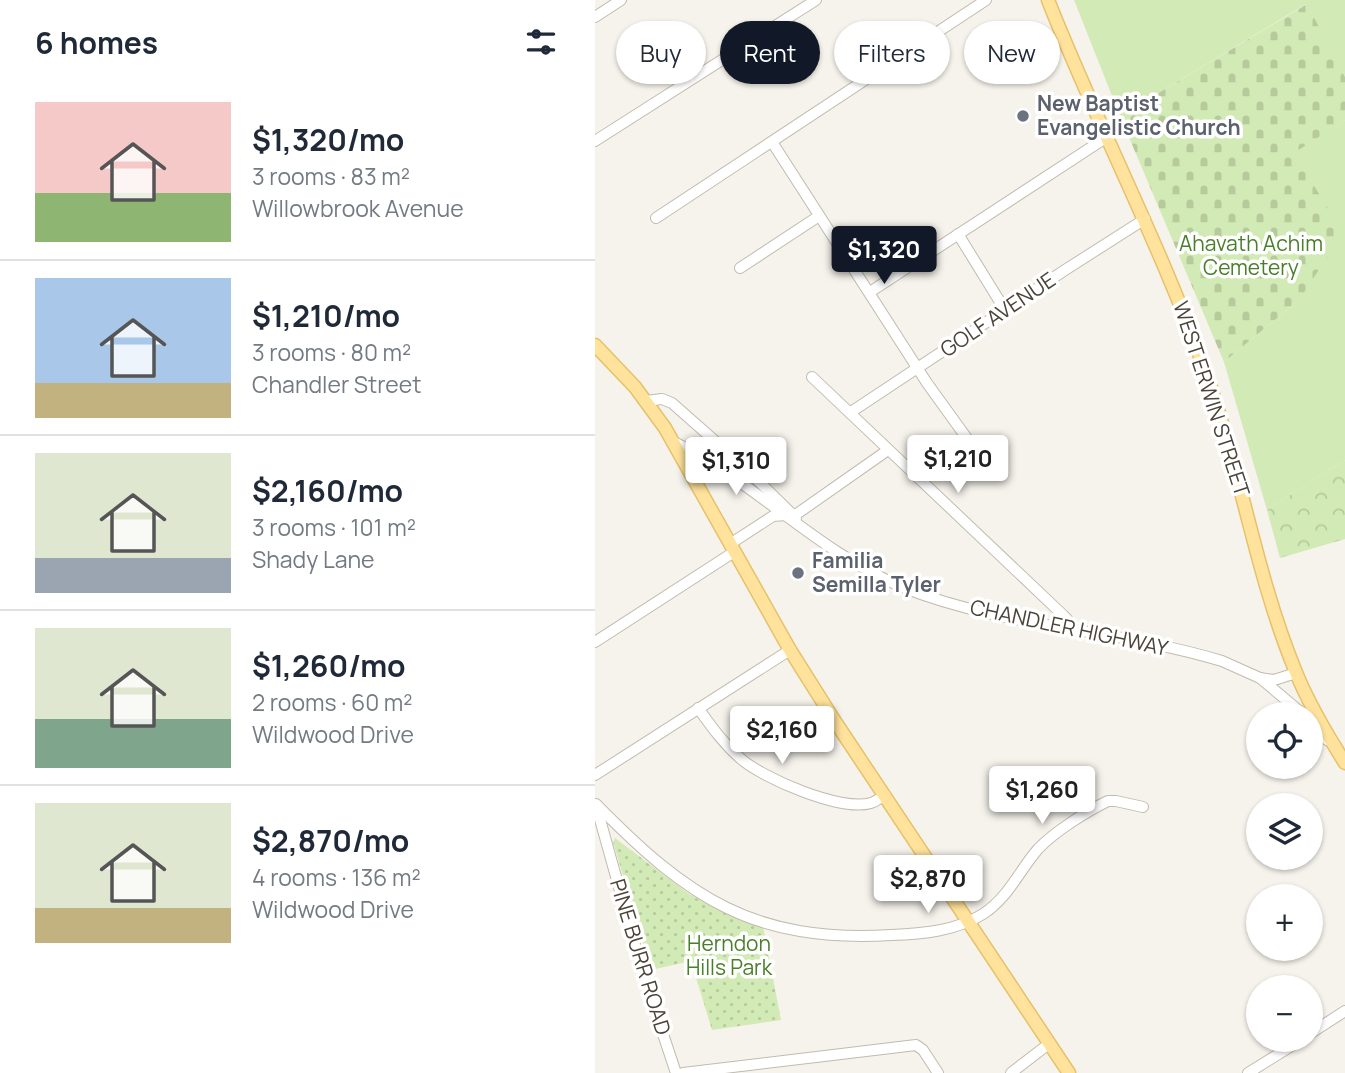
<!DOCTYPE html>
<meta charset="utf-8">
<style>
:root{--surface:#fff;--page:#f2f2f3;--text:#1f2937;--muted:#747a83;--line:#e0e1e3;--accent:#111827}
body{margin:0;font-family:Manrope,sans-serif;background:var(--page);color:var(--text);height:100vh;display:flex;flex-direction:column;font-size:26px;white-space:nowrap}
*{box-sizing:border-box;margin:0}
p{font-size:23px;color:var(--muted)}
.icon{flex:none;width:38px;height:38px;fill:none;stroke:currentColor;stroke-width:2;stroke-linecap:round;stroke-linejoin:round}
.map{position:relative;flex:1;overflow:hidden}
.drawer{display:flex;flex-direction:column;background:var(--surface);width:595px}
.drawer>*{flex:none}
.hud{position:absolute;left:21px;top:21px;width:623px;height:63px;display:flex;gap:14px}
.fabs{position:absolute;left:651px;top:702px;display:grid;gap:14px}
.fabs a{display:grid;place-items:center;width:77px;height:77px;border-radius:50%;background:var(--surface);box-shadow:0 2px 5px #0004;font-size:35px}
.price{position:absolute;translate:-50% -60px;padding:0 16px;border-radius:7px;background:#fff;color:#222;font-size:23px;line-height:46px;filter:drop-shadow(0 2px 4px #0008)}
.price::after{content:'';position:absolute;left:50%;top:42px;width:21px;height:16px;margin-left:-10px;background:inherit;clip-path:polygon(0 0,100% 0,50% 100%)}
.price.selected{background:var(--accent);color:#fff}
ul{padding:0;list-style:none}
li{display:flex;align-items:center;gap:21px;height:175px;padding:0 35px}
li+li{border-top:2px solid var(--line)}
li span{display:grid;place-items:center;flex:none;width:196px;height:140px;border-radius:0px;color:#555}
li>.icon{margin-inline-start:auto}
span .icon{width:84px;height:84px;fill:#fffc;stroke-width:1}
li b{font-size:30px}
h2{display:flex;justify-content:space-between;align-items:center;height:84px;padding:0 35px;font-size:30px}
.tag{padding:0 24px;border-radius:32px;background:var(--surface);box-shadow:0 2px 5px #0004;font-size:24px;line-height:63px}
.tag.selected{background:var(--accent);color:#fff}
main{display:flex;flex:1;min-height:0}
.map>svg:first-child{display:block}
.grass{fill:#d2eab5}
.forest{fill:url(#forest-crowns)}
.cemetery{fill:url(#cemetery-stones)}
.park{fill:url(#park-dots)}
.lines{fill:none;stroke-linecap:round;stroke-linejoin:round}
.minor-casing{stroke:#c2bbae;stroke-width:12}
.major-casing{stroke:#e6c16a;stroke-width:15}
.minor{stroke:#fff;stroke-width:10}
.major{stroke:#ffe39c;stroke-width:12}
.worship-dot{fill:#6b7280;stroke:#fff;stroke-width:2.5}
.labels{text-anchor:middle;stroke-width:7;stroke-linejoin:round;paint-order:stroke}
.worship-label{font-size:21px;font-weight:bold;fill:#5b616d;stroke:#fff;text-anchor:start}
.park-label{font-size:21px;fill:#4a7f2a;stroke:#fff}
.street-label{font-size:21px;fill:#4b4439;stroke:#fff}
</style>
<main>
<section class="drawer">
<h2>6 homes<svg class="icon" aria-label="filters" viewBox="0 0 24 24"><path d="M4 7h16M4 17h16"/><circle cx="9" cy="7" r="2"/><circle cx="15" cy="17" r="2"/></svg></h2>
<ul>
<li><span style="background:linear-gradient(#f6c9c9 65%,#8fb573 0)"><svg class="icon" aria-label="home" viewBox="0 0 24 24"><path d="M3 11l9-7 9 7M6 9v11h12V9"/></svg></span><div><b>$1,320/mo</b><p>3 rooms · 83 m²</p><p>Willowbrook Avenue</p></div></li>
<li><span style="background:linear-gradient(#a9c7e8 75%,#c2b280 0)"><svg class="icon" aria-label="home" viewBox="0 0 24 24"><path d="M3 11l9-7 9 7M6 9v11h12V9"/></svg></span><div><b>$1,210/mo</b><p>3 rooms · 80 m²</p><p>Chandler Street</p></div></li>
<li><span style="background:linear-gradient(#dfe7d0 75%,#9aa5b1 0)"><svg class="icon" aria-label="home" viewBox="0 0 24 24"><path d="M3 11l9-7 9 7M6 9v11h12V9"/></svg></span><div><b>$2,160/mo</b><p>3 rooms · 101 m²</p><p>Shady Lane</p></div></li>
<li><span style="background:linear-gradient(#dfe7d0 65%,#7fa58c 0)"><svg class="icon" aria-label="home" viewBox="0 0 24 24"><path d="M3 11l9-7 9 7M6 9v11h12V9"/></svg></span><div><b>$1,260/mo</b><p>2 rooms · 60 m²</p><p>Wildwood Drive</p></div></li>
<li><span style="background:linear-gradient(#dfe7d0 75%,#c2b280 0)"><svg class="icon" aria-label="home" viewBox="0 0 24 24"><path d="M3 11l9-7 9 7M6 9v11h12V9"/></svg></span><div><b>$2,870/mo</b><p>4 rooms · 136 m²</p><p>Wildwood Drive</p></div></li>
</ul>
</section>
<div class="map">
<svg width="750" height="1073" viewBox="0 0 750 1073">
<defs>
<pattern id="forest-crowns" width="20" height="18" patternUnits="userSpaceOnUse" patternTransform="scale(1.75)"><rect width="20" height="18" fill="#d2eab5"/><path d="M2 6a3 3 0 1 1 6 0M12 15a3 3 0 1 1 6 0" fill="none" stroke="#b6ca9c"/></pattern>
<pattern id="cemetery-stones" width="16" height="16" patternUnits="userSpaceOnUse" patternTransform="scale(1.75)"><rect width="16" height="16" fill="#d2eab5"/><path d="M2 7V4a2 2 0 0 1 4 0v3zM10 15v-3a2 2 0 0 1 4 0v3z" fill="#b6ca9c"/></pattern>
<pattern id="park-dots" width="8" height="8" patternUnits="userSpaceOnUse" patternTransform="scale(1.75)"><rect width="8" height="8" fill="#d2eab5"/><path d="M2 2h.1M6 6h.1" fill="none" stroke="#b6ca9c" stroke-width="1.8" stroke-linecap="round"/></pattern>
</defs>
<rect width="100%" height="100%" fill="#f6f3ec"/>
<g class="grass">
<polygon points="479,0 750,0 750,77 711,4 525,116"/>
<polygon points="750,120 750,460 672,510 629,362 704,300 699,152"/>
</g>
<polygon class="forest" points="750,460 750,539 685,558 672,510"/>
<polygon class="cemetery" points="712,4 750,77 750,120 699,153 748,233 704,300 629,362 525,116"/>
<polygon class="park" points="20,838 94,894 124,910 168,926 186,1020 117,1030 96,961 56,970 18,842"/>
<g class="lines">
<defs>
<g id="minor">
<polyline points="0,17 26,0"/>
<polyline points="0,141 221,0"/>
<polyline points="177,142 332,383 376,444"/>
<polyline points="61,218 391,0"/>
<polyline points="363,234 410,310"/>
<polyline points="145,268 224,216"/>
<polyline points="275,292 512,137"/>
<polyline points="217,377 468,615 472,619 472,628"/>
<polyline points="51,401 67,399 77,403 145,463 201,518"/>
<polyline points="256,412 470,270 550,219"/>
<path d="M79,442C160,482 223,552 307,587C409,628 522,629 627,661L665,678L708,714"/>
<polyline points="196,518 293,450"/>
<polyline points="135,544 178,516 191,515"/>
<polyline points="0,642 139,552"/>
<polyline points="665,678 679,680 701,673"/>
<path d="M103,708C116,726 128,743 145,758C167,778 246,812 276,803C280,802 285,798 290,795"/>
<polyline points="716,722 732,740"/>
<polyline points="0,775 195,650"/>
<path d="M1,804C93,898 159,943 296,935C327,934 361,931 388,914C413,898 424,871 443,849C459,832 492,811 513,801H521L548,807"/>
<polyline points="1,805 49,977 81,1073"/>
<polyline points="716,1033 750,1011"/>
<polyline points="88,1073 321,1045 328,1050 343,1073"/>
<polyline points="416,1073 455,1043"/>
<polyline points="653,1073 706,1040"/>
</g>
<g id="major">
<path d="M453,0C503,127 567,247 612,376C646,472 661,575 700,670C713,703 731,733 750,763"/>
<polyline points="0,345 40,387 70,428 195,650 239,720 474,1073"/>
</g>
</defs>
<use href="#minor" class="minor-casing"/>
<use href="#major" class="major-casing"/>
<use href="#minor" class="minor"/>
<use href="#major" class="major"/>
</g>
<g class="worship-dot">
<circle cx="428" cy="116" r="7"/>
<circle cx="203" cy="573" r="7"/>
</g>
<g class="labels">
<g class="worship-label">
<text x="442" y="111">New Baptist<tspan x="442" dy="24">Evangelistic Church</tspan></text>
<text x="217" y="568">Familia<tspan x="217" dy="24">Semilla Tyler</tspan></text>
</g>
<g class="park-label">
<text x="656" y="251">Ahavath Achim<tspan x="656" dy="24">Cemetery</tspan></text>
<text x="134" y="951">Herndon<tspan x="134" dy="24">Hills Park</tspan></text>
</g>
<g class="street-label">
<text transform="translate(403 315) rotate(-34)" y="7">GOLF AVENUE</text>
<text transform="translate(616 399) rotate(72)" y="7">WEST ERWIN STREET</text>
<text transform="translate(474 628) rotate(12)" y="7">CHANDLER HIGHWAY</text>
<text transform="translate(45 957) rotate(73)" y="7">PINE BURR ROAD</text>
</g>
</g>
</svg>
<div class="fabs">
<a><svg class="icon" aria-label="locate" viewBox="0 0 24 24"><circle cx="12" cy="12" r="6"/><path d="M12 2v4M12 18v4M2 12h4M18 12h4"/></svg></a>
<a><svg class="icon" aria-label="layers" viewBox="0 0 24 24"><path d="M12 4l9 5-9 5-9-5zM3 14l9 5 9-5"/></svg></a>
<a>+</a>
<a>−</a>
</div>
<b class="price selected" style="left:289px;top:286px">$1,320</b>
<b class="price" style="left:363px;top:495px">$1,210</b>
<b class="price" style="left:141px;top:497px">$1,310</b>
<b class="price" style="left:187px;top:766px">$2,160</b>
<b class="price" style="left:447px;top:826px">$1,260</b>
<b class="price" style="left:333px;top:915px">$2,870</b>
<div class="hud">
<a class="tag">Buy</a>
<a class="tag selected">Rent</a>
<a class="tag">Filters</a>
<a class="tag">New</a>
</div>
</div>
</main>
